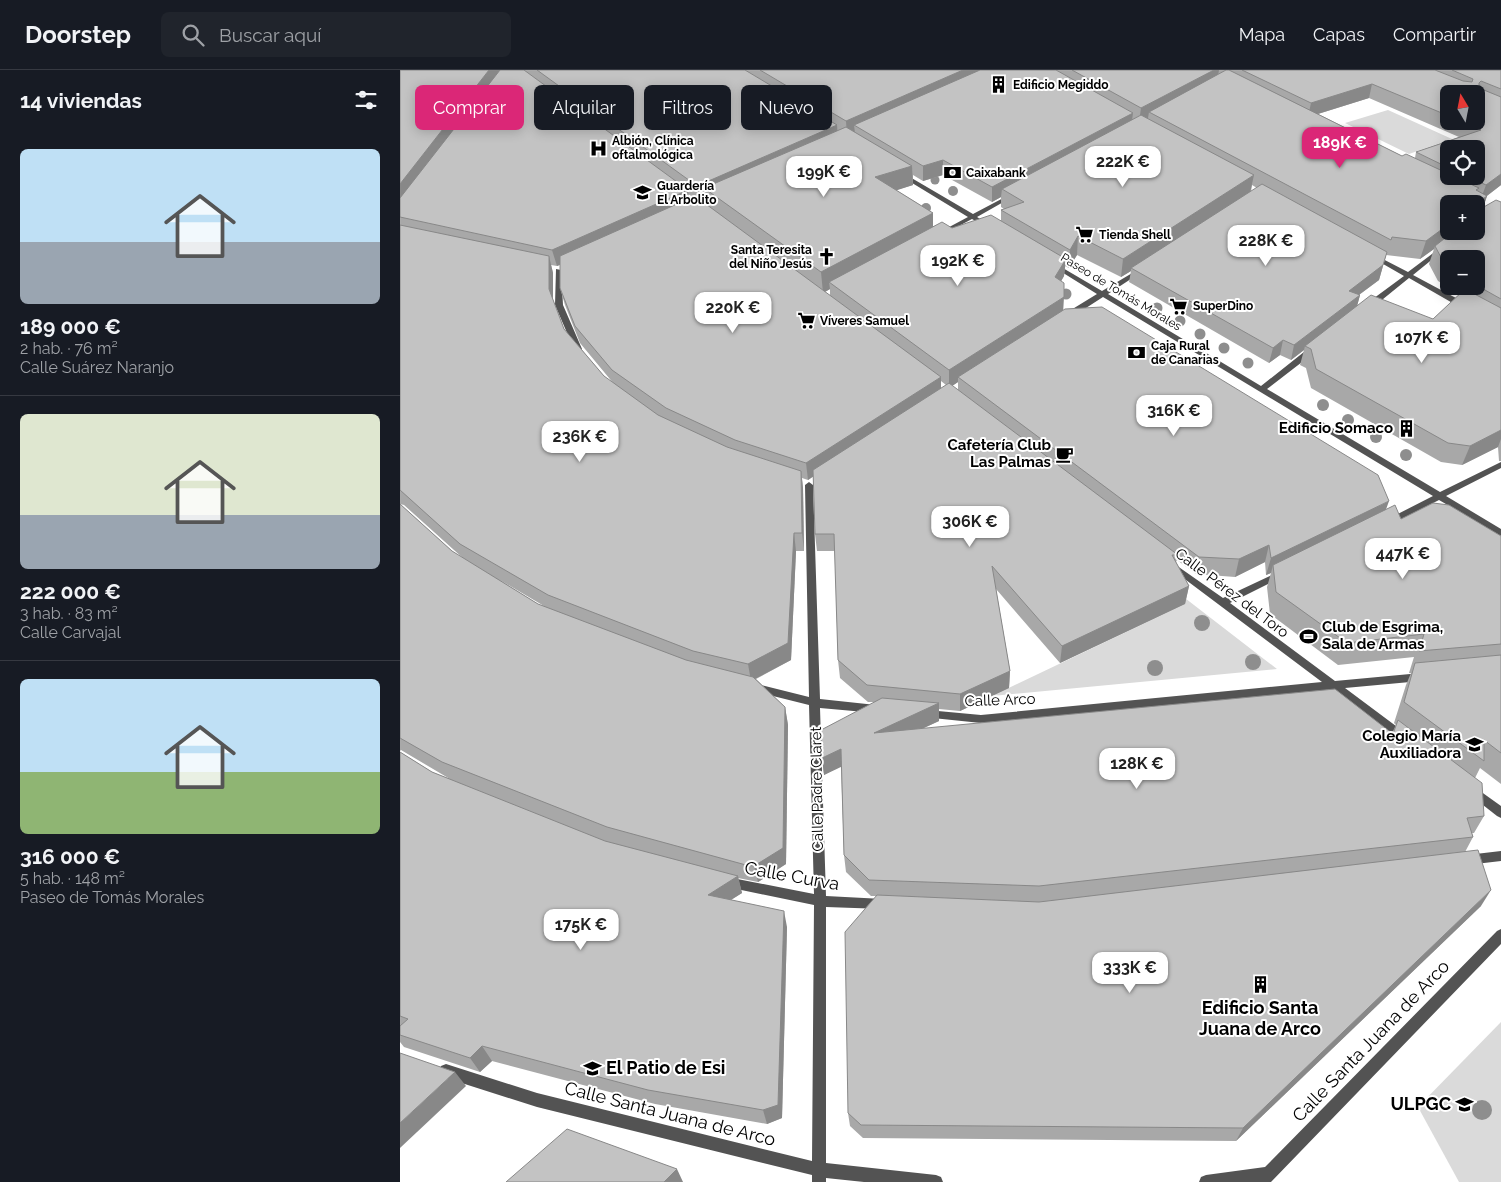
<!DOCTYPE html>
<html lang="es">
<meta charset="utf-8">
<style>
:root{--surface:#171b24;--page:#20242c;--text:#f1f3f6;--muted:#9ea1a6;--line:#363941;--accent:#db2777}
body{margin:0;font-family:Raleway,sans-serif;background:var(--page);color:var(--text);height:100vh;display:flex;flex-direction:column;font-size:19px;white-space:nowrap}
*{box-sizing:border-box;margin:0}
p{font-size:16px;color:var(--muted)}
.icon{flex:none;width:28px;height:28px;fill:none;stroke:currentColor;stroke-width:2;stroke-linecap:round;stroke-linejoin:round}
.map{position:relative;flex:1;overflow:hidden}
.drawer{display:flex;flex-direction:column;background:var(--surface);width:400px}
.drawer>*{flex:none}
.top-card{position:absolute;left:15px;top:15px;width:475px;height:45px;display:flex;gap:10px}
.needle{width:32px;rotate:350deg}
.buttons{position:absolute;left:1040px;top:15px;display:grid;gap:10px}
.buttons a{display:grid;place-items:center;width:45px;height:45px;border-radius:8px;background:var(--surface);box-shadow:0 2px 12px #0003;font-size:25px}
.price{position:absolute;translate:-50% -42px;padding:0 11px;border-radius:10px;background:#fff;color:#222;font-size:16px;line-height:32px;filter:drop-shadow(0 1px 2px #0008)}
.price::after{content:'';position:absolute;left:50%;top:30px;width:15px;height:11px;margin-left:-8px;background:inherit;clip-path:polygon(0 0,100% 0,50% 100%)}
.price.selected{background:var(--accent);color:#fff}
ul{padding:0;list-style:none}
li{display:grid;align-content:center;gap:10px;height:265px;padding:0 20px}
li+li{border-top:1px solid var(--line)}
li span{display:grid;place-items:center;height:155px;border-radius:8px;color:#555}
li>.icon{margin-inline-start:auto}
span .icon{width:90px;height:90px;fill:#fffc;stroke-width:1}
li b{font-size:21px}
h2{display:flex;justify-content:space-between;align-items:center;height:60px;padding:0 20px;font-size:21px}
.pill{padding:0 18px;border-radius:8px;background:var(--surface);box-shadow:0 2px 12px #0003;font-size:18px;line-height:45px}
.pill.selected{background:var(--accent);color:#fff}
header{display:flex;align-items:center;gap:30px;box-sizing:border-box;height:70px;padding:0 25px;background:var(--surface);border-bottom:1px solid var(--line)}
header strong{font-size:24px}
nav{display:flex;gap:28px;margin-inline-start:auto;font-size:18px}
.search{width:350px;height:45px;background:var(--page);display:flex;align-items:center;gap:12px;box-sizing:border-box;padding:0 18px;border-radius:8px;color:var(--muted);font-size:19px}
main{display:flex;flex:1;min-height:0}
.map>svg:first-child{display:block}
.green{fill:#dadada}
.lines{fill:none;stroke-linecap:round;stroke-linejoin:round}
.street{fill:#535353;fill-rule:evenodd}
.tree{fill:#8e8e8e}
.wall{fill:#a8a8a8;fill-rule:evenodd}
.shaded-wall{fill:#888}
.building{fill:#c3c3c3;stroke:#888}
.labels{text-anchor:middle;stroke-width:4;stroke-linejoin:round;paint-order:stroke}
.far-poi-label{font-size:12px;font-weight:bold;fill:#000;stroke:#fff;text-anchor:start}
.far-street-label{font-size:12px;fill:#000;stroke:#fff}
.poi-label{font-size:15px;font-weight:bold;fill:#000;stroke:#fff;text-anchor:end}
.street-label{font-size:15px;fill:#000;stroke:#fff}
.near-street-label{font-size:18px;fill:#000;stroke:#fff}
.near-poi-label{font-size:18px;font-weight:bold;fill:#000;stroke:#fff}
</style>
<header>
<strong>Doorstep</strong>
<div class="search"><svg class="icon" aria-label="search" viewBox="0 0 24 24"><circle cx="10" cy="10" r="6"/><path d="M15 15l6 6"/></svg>Buscar aquí</div>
<nav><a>Mapa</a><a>Capas</a><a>Compartir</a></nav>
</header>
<main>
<section class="drawer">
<h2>14 viviendas<svg class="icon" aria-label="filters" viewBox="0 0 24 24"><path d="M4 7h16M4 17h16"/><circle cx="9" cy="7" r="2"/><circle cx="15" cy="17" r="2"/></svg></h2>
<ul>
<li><span style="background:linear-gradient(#bfe0f5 60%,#9aa5b1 0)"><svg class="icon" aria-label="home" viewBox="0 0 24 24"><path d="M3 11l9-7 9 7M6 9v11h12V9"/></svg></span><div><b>189 000 €</b><p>2 hab. · 76 m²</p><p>Calle Suárez Naranjo</p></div></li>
<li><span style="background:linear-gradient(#dfe7d0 65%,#9aa5b1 0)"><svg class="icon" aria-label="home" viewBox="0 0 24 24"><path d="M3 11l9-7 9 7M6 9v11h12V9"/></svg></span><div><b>222 000 €</b><p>3 hab. · 83 m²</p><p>Calle Carvajal</p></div></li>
<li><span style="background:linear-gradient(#bfe0f5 60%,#8fb573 0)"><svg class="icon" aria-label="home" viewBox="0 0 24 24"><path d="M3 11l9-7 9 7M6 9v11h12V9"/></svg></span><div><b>316 000 €</b><p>5 hab. · 148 m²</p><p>Paseo de Tomás Morales</p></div></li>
</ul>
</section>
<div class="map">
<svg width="1101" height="1112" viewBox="0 0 1101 1112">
<rect width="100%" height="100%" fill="#fff"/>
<g class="green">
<polygon points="988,40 1052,69 1009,84 945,53"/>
<polygon points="781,525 877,599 592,626 785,534"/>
<polygon points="1101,952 1101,1112 1059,1112 1018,1037"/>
</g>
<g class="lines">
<g class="street">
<polygon points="499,103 503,103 573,144 609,125 614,126 577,147 590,155 590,157 586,157 572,149 540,166 538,165 538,163 568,147 499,105"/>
<polygon points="1040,178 1045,179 1013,205 1069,235 1069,239 1063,239 1009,208 972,238 966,238 966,234 1004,206 971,187 971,185 975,185 1008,202"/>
<polygon points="652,194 656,194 702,221 739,199 743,199 743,201 708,224 861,316 909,278 915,278 915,282 867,319 1040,422 1101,392 1101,398 1046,426 1101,459 1101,466 1039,430 992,454 986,454 984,452 986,450 1033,426 703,227 672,247 666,247 666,243 697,224 652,196"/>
<polygon points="156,199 161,200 163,235 182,279 181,281 175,281 174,279 155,235"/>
<polygon points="409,412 413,415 420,629 476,635 480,636 481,639 480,642 476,643 420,638 426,826 483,829 487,830 489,834 487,838 483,839 426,837 426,1093 536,1105 541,1107 543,1112 464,1112 426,1108 426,1112 412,1112 412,1105 137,1037 46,1008 41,1006 39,1001 41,996 46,994 137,1023 412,1091 414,835 327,817 323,816 321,812 323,808 327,807 414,824 409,635 353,621 352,618 353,615 357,614 409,627 405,415"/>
<polygon points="773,493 823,528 876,503 882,503 884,505 882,507 830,533 935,611 1021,603 1025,604 1026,607 1025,610 1021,611 945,618 1008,665 1009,668 1008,671 1004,672 1000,671 931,620 581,653 523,647 522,644 523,641 527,640 581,645 922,612 770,498 768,496"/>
<polygon points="1073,716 1101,736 1101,748 1097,746 1069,724 1067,721 1069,718"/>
<polygon points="1101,781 1101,791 1067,795 1063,794 1061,790 1063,786 1067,785"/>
<polygon points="1101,859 1101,874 871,1112 799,1112 801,1107 806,1105 865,1097 1097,861"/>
</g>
</g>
<g class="tree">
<circle cx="535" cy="110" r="4.5"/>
<circle cx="553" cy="121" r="5"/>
<circle cx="526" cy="138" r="5"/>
<circle cx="666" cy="224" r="5.5"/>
<circle cx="757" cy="238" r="5.5"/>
<circle cx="780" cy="251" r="5.5"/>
<circle cx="800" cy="264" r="5.5"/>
<circle cx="824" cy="278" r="5.5"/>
<circle cx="848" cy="293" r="5.5"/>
<circle cx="923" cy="335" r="6"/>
<circle cx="948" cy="350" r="6"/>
<circle cx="976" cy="367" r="6"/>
<circle cx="1006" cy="385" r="6"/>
<circle cx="802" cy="553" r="8"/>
<circle cx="853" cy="592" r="8"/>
<circle cx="755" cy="598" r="8"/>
<circle cx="1082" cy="1040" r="10"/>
</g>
<path class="wall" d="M0,0H1101V115L1087,126L1083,138L1101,132V391H1099L1098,377L1062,395L1041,392L911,318L906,298L900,295L904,280L891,290L880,285L869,293L729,212L731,201L721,207L677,185L669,198L665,196L664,206L661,211L663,240L1001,449L1101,466V714L1080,698L1075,708L1084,746L1074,763H1072L1073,767L1065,782L1081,836L836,1071L463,1068L450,1056L448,1043L476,826H471L446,802L444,785L441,696L424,705L422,688L474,632H468L440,608L438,590L435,481H417L415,464L413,406L408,410L402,408L403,418L404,481H396L391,590L356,609L385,637L388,655L386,794L358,812L338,808L342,823L331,830L387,857L382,1048L367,1054L255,1034L92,991L80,1002L4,977L0,972V682L32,702L50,709L1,680L0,681V434L52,481L64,489L4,435L0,434ZM1049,24L1076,51H1049ZM969,28L1059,67L1016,82L1015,88L1002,86L918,44ZM1049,79L1076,106H1049ZM513,105L523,111L543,105L592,132L601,127V137L604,139L601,140V150L552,158L533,156V143L496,120L513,115ZM852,115L857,118L851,122ZM288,124L293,127L289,128ZM305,129L306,134L302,131ZM1049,134H1076V161H1049ZM1034,179L1029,194L1038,211L1060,224L1033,249L957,236L960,225H959L979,210L986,185L1020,189ZM1049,189H1076V216H1049ZM151,195L157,196L160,195V218L165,235L180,273L214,314L204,306L164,259L153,231V203ZM430,219V225L425,222ZM541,311L546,315L541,319ZM558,312V320L552,316ZM777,490L796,504L835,507L865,492L866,505L871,503L867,517L870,544L938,595L1014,587L1009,603H1011L1006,615L994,653L996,655L992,663L522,659L539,651V639L560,641L609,618L610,601L596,519L660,593L785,534L789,516L776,492ZM98,509L144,536L138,534Z"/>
<g class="shaded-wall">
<polygon points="89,0 104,0 0,137 0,114"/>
<polygon points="563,0 594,0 454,55 455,63 447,66 446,51"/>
<polygon points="814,0 819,0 817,11 749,42 748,48 739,53 741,38"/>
<polygon points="972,14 969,28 908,47 911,33"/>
<polygon points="733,43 731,58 602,119 601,127 592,132 592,117"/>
<polygon points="437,55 438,70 304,118 305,129 299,132 297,116"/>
<polygon points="543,90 543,105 523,111 523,96"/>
<polygon points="512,96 513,115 476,127 475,107"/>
<polygon points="1101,104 1101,115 1080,131 1086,115"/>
<polygon points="854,105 850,123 731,198 731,201 721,207 723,189"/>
<polygon points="288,120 290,136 157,196 152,180"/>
<polygon points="1087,126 1081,143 1080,131"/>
<polygon points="533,143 533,163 429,212 430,219 423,223 421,202"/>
<polygon points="1049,154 1049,161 1057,161 1035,176 1034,179 1020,189 1026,171"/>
<polygon points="678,166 677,185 669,198 670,180"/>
<polygon points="987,182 979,210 945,235 949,221"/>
<polygon points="149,186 153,203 153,236 149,219"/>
<polygon points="666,189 664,206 654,224 655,207"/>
<polygon points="960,225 956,240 905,276 904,280 891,290 894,275"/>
<polygon points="664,227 663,244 558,307 558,312 549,318 549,300"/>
<polygon points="883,270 880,285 869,293 873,278"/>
<polygon points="541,307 541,324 408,410 406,393"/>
<polygon points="1101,360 1101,369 1098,377 1062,395 1070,376"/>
<polygon points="401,401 403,418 404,481 402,463"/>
<polygon points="989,431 983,448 873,495 871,503 866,505 871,488"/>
<polygon points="394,463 396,481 391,590 351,611 348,594"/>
<polygon points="869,475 865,492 835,507 839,489"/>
<polygon points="789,516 785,534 660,593 662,576"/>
<polygon points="610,601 609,618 560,641 560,624"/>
<polygon points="539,633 539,651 475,680 474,663"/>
<polygon points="385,637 388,655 386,794 358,812 354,796"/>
<polygon points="441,679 443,696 424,705 422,688"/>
<polygon points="338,806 342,823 313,841 308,825"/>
<polygon points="1091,820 1081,836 836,1071 843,1058"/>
<polygon points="384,841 387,857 382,1048 367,1054 363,1040"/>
<polygon points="82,976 92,991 80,1002 70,988"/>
<polygon points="55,1002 66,1016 0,1078 0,1053"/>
<polygon points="277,1099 283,1112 264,1112"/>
</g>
<g class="building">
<polygon points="0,0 89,0 0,114"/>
<polygon points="100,0 124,0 288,120 152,180 0,147 0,128"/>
<polygon points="137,0 345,0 437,55 297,116"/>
<polygon points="360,0 563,0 446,51"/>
<polygon points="580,0 656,0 733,43 592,117 543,90 523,96 454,55"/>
<polygon points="672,0 814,0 741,38"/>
<polygon points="826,0 829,0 1002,86 1006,84 1049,104 1049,106 1053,106 1079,118 1076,120 1087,126 1080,131 1082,138 1096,130 1101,132 1101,229 1076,215 1076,189 1049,189 1049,195 1044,193 1035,176 1054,161 1076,161 1076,134 1049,134 1049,154 1026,171 992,167 991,170 749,42"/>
<polygon points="842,0 1035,0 1063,11 1072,12 1073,9 1052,0 1101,0 1101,19 1081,11 1079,13 1079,18 1101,27 1101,104 1086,115 1067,106 1076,106 1076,79 1049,79 1049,98 1016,82 1081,60 1061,51 1076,51 1076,24 1049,24 1049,46 972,14 911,33"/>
<polygon points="741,45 854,105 723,189 678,166 670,180 601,140 624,132 602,119"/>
<polygon points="446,57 512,96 475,107 533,143 421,202 304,118"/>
<polygon points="862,114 987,182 983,195 949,221 960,225 894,275 883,270 873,278 731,198"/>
<polygon points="295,126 541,307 406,393 335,370 266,338 212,300 175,256 160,218 160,186"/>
<polygon points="591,145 666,189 655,207 664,213 664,227 549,300 429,212 542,152 552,158"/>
<polygon points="0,155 149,186 149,219 164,259 204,306 258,345 327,377 401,401 402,463 394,463 388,573 348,594 293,581 148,525 60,474 0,420"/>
<polygon points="1065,219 1101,238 1101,360 1070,376 1048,373 916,299 911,279 905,276 971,225 1033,249"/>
<polygon points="702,237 978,405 989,431 871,488 869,475 839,489 799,487 558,307 665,239"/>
<polygon points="549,313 778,485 772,485 789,516 662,576 592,496 610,601 560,624 467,615 438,590 434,464 415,464 413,400"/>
<polygon points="1033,433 1049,435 1101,466 1101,574 1019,581 1024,564 947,573 876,522 873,495 995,435 1001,449"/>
<polygon points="0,434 52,481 138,534 286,590 353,607 385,637 383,778 354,796 346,795 207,757 42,692 0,668"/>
<polygon points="1101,585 1101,683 1084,670 1084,691 1004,632 1015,593"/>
<polygon points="935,619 993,664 998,650 1082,713 1084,746 1067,748 1073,767 639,816 469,810 444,785 441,679 422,688 421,660 482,628 539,633 474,663"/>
<polygon points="0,682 32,702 205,771 338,806 308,825 384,841 378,1035 363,1040 248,1020 82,976 70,988 0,965 0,956 8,949 0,946"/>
<polygon points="1078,780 1091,820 843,1058 461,1055 448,1043 445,862 477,825 639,832"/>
<polygon points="0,983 55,1002 0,1053"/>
<polygon points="167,1059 277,1099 264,1112 106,1112"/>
</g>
<defs>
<symbol id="building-bare" viewBox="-9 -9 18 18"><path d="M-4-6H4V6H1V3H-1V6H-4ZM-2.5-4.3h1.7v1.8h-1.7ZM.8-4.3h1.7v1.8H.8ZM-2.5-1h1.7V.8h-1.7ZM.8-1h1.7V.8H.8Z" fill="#000" stroke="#fff" stroke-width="2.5" paint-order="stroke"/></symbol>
<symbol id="hospital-bare" viewBox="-9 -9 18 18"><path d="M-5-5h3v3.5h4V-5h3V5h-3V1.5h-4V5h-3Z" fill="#000" stroke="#fff" stroke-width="2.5" paint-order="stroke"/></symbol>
<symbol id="bank-bare" viewBox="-9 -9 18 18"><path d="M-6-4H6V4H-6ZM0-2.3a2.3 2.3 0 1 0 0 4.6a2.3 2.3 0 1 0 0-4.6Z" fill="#000" stroke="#fff" stroke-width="2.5" paint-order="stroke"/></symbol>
<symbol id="school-bare" viewBox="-9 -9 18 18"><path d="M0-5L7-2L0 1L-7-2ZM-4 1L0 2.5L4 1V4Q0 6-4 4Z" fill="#000" stroke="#fff" stroke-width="2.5" paint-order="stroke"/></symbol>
<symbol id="supermarket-bare" viewBox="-9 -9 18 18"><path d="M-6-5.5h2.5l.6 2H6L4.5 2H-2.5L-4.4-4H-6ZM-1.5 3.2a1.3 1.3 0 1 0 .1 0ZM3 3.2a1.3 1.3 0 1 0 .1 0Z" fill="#000" stroke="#fff" stroke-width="2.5" paint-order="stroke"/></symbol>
<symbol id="church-bare" viewBox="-9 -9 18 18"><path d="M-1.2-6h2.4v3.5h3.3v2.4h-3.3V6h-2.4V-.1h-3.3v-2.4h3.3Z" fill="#000" stroke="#fff" stroke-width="2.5" paint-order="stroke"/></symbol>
<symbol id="cafe-bare" viewBox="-9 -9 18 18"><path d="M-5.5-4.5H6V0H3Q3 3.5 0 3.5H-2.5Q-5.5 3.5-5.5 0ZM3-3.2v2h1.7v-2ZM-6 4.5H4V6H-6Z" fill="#000" stroke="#fff" stroke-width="2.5" paint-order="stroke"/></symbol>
<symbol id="stadium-bare" viewBox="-9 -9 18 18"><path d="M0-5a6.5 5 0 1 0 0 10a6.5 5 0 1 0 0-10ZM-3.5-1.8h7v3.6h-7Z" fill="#000" stroke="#fff" stroke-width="2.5" paint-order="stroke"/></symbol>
<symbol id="university-bare" viewBox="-9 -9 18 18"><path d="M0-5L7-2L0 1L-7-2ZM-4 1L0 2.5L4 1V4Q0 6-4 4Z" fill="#000" stroke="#fff" stroke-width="2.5" paint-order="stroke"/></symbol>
</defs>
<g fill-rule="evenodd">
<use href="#building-bare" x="586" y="2" width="25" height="25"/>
<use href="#hospital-bare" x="186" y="66" width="25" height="25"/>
<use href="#bank-bare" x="540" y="90" width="25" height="25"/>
<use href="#school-bare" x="230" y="110" width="25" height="25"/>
<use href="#supermarket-bare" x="672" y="152" width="25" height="25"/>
<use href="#church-bare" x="414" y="174" width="25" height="25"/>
<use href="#supermarket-bare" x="766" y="224" width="25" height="25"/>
<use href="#supermarket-bare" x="394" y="238" width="25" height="25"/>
<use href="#bank-bare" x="724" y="270" width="25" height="25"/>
<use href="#building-bare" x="994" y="346" width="25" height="25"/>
<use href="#cafe-bare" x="652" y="372" width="25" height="25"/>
<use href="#stadium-bare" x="896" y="554" width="25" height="25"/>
<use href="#school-bare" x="1062" y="662" width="25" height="25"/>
<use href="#building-bare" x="848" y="902" width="25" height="25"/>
<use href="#school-bare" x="180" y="986" width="25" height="25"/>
<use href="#university-bare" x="1052" y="1022" width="25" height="25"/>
</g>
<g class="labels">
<g class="far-poi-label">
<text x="613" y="19">Edificio Megiddo</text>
<text x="212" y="75">Albión, Clínica<tspan x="212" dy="14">oftalmológica</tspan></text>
<text x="566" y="107">Caixabank</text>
<text x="257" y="120">Guardería<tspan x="257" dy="14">El Arbolito</tspan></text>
<text x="699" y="169">Tienda Shell</text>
<text x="412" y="184" text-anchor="end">Santa Teresita<tspan x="412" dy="14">del Niño Jesús</tspan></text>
<text x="793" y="240">SuperDino</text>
<text x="420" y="255">Víveres Samuel</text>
<text x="751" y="280">Caja Rural<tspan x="751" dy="14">de Canarias</tspan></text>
</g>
<g class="far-street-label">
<text transform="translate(721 222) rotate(31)" y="4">Paseo de Tomás Morales</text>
</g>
<g class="poi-label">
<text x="993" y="363">Edificio Somaco</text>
<text x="651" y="380">Cafetería Club<tspan x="651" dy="17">Las Palmas</tspan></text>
<text x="922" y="562" text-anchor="start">Club de Esgrima,<tspan x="922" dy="17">Sala de Armas</tspan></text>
<text x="1061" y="671">Colegio María<tspan x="1061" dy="17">Auxiliadora</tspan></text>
</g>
<g class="street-label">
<text transform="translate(832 523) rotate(37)" y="5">Calle Pérez del Toro</text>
<text transform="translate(600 630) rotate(-2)" y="5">Calle Arco</text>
<text transform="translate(417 719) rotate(-91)" y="5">Calle Padre Claret</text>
</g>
<g class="near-street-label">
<text transform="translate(392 806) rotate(10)" y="6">Calle Curva</text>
<text transform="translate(971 971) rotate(-46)" y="6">Calle Santa Juana de Arco</text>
<text transform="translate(270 1044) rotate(14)" y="6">Calle Santa Juana de Arco</text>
</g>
<g class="near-poi-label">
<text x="860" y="944">Edificio Santa<tspan x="860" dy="21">Juana de Arco</tspan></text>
<text x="206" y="1004" text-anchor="start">El Patio de Esi</text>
<text x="1051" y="1040" text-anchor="end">ULPGC</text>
</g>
</g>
</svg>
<div class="buttons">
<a><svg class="needle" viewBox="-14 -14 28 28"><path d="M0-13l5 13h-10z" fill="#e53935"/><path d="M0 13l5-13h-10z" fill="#9ea1a6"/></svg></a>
<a><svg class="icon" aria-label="locate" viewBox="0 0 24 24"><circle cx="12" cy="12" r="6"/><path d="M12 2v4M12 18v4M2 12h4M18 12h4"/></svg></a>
<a>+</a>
<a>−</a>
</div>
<b class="price selected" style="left:940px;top:99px">189K €</b>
<b class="price" style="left:723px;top:118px">222K €</b>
<b class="price" style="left:424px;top:128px">199K €</b>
<b class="price" style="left:866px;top:197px">228K €</b>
<b class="price" style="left:558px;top:217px">192K €</b>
<b class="price" style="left:333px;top:264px">220K €</b>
<b class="price" style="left:1022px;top:294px">107K €</b>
<b class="price" style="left:774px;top:367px">316K €</b>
<b class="price" style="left:180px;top:393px">236K €</b>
<b class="price" style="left:570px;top:478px">306K €</b>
<b class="price" style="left:1003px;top:510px">447K €</b>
<b class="price" style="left:737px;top:720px">128K €</b>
<b class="price" style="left:181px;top:881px">175K €</b>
<b class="price" style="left:730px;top:924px">333K €</b>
<div class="top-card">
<a class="pill selected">Comprar</a>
<a class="pill">Alquilar</a>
<a class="pill">Filtros</a>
<a class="pill">Nuevo</a>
</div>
</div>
</main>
